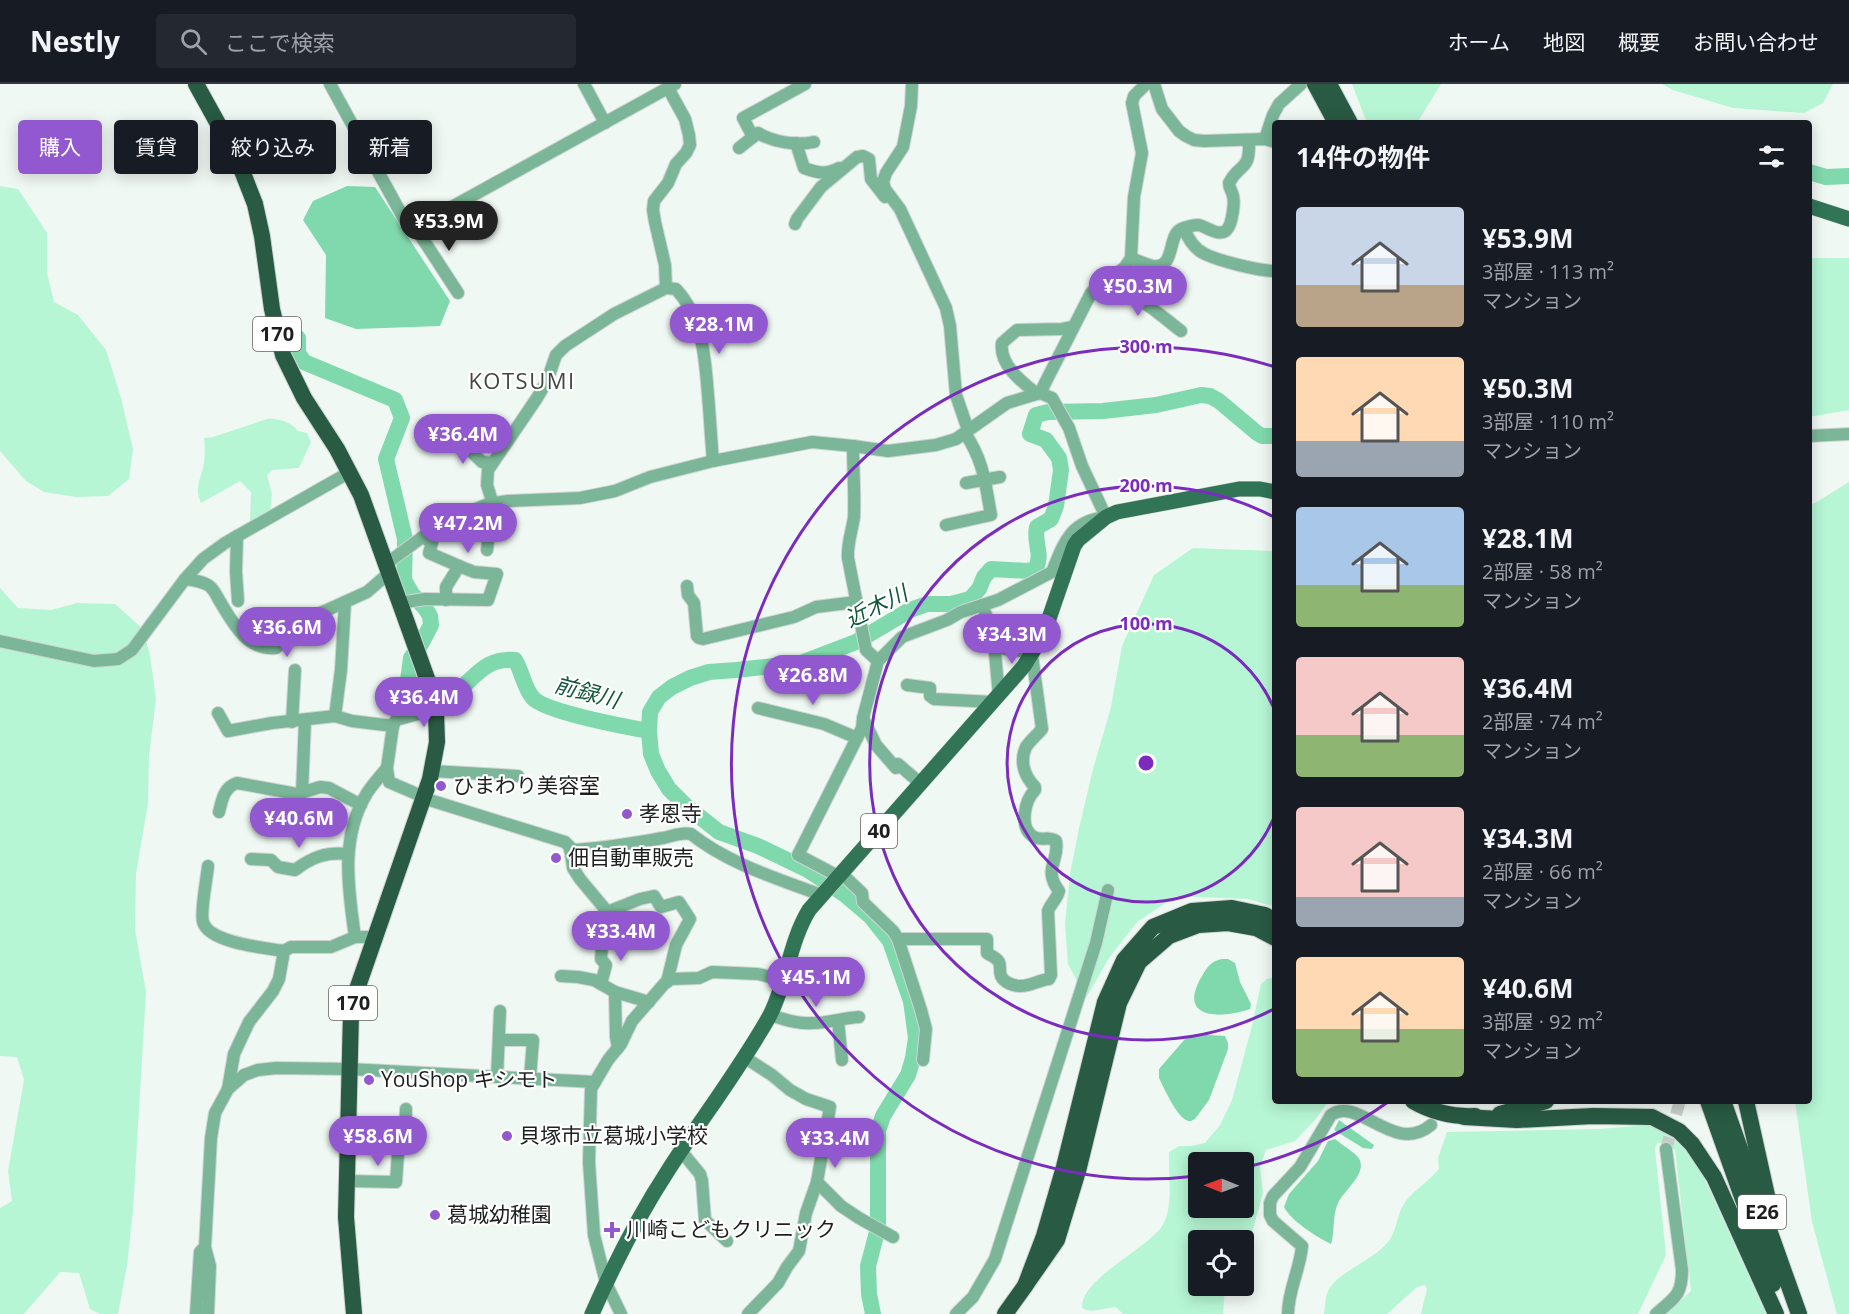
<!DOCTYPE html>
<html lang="ja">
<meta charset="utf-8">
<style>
:root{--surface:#171b24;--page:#242831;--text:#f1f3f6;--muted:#9ea1a6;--line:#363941;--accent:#9258cf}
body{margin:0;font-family:"Open Sans","Noto Sans JP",sans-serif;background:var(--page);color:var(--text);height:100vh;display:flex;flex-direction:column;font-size:22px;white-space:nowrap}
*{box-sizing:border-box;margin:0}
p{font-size:20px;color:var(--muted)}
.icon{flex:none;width:33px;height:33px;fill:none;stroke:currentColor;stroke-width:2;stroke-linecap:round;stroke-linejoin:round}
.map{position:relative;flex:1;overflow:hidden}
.sheet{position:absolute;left:1272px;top:36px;width:540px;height:984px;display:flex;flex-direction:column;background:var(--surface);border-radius:6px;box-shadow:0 3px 15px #0003}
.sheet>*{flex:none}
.banner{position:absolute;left:18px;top:36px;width:570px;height:54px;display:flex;gap:12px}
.needle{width:39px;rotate:271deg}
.tools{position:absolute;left:1188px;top:1068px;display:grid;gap:12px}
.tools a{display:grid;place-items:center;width:66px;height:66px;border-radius:6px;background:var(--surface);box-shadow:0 3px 15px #0003;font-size:30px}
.price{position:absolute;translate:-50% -51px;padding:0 14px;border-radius:21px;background:var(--accent);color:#fff;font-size:20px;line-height:39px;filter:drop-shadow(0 2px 3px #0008)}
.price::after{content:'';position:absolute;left:50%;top:36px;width:18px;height:14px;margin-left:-9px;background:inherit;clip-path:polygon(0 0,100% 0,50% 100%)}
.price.current{background:#222;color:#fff}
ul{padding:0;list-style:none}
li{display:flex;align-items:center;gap:18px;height:150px;padding:0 24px}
li span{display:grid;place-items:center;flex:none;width:168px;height:120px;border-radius:6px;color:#555}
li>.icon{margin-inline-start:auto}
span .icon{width:72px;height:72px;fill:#fffc;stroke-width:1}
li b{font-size:26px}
h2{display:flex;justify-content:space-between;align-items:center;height:72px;padding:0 24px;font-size:26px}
.chip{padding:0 21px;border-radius:6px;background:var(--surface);box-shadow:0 3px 15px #0003;font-size:21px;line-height:54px}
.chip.current{background:var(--accent);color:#fff}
header{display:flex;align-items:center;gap:36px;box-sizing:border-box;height:84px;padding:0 30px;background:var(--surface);border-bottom:2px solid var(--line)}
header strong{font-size:28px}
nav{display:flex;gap:33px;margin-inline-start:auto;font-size:21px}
.search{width:420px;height:54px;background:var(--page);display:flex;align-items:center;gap:15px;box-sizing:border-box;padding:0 21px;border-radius:6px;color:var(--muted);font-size:22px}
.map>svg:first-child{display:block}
.green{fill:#b6f6d4;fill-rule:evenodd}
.water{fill:#80d9ad}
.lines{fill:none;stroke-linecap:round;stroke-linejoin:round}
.river{stroke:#80d9ad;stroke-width:16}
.minor-tunnel{stroke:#c6cdc9;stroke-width:12;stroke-dasharray:12 6;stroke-linecap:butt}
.minor-casing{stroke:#ced5d2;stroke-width:14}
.major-casing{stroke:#ced5d2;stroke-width:16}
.highway-casing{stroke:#ced5d2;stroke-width:18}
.minor{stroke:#7bb698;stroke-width:12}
.major{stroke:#317556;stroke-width:15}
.highway{stroke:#295a43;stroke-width:16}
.ring{fill:none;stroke:#7b2cbf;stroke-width:3}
.poi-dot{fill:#9258cf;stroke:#fff;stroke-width:2}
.labels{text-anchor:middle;stroke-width:4.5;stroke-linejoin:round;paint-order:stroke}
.shield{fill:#fff;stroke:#616362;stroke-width:1.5}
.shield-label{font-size:20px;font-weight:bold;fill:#1d201e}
.poi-label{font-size:21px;fill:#1d201e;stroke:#fff;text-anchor:start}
.neighbourhood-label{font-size:22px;letter-spacing:1.5px;fill:#414844;stroke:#fff}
.water-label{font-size:22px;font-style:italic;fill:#10573b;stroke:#fff}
.centre{fill:#7b2cbf;stroke:#fff;stroke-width:3}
.ring-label{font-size:18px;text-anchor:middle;font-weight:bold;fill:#7b2cbf;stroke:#fff;stroke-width:4.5;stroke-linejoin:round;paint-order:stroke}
</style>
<header>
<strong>Nestly</strong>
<div class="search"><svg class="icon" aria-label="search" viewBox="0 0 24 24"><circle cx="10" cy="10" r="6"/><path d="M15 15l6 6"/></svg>ここで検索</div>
<nav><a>ホーム</a><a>地図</a><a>概要</a><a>お問い合わせ</a></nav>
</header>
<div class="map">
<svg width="1849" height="1230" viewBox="0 0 1849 1230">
<rect width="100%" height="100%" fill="#f0f8f4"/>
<g class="green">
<polygon points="1352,0 1441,0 1417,39 1367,39"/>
<polygon points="1662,0 1833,0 1823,19 1804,29 1733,24 1673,6"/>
<polygon points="0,102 18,105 47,149 47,189 54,218 78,231 106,266 121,314 133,365 129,395 108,412 76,413 44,408 26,397 0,367"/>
<polygon points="1809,174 1849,174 1849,326 1809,333"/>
<path d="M267,335C278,334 291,338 298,347L307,349L311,358L299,384L273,386L267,391L272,410L270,429L250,438L251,408L240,397L201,419C194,405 201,394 204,379C205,371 205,362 204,354L213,353Z"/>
<polygon points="1849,398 1849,1230 1837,1230 1812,1138 1795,1017 1809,1017 1809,420 1815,419"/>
<polygon points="1193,464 1275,467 1275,823 1248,815 1176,812 1137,838 1109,874 1086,914 1068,880 1065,840 1070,790 1079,744 1093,685 1111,623 1122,562 1154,491"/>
<polygon points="0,504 18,524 51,526 77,519 115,520 143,545 150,571 156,615 149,672 148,719 136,790 135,845 146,908 133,1126 127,1182 118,1230 100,1230 90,1225 79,1189 60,1188 24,1230 0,1230 0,1124 12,1117 8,1087 24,996 17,973 0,972"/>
<path d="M1275,893V1017H1329L1315,1036L1295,1057L1266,1066L1260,1083L1263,1109L1252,1149L1244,1164V1156H1198V1202H1225L1223,1230H1123L1116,1223C1104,1224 1092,1230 1082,1224C1080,1195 1146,1166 1162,1142C1174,1125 1168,1089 1169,1068L1179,1062H1191L1205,1059L1220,1041L1232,1016L1252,942L1261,900L1267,895ZM1198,1078H1244V1124H1198Z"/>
<path d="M1648,1041L1684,1059L1700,1085L1766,1230H1666L1691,1207L1675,1066L1662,1059H1657L1655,1065L1666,1171L1638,1230H1421L1427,1205L1425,1201L1417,1203L1387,1230H1324C1325,1223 1325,1214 1328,1207C1336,1189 1374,1176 1388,1158C1398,1146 1396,1129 1406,1117C1415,1105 1429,1097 1439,1085L1438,1074L1447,1048L1600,1045Z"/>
</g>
<g class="water">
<polygon points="347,102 375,103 450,217 440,242 356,245 325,234 326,171 303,136 313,117"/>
<path d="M1222,875H1228L1235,879L1240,898L1251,920L1250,925C1221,935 1176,936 1202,892C1207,883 1211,877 1222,875Z"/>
<path d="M1196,950L1225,952L1228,959V965L1209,1016L1195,1035C1191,1037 1190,1038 1186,1036C1176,1031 1164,1004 1159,994V985L1185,955Z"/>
<polygon points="1339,1036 1374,1061 1372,1065 1363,1064 1334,1046"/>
<path d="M1335,1055C1342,1061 1351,1066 1357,1072C1371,1087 1344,1106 1338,1119C1332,1132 1335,1148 1331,1160C1317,1153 1291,1137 1284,1123L1289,1110L1318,1077L1328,1057Z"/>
</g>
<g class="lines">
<g class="river">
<polyline points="1809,88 1826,93 1849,92"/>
<path d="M298,254V269L304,278L395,316L402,334L386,375L405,455L404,496L412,510L425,524L430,532L431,541L421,560L411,574L407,603L400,630C415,625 431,622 444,615C473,602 479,573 515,576C522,587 524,604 533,614C545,628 627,643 649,647"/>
<path d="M873,1230L869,1210L868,1182L878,1144V1047L883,1032L908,991L913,974L916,954L911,917L890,857L871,833L844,810L808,786L758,762L719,748L685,721L669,705L658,687L651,670L649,647L650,628L659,613L672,603L690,594L709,588L736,586L801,579L856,558L910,526L927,520H951L970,515L979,505L984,493L991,485L1028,487L1035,485C1044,471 1033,458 1037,443L1051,435L1056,422L1061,386L1059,374L1046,356L1030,350L1036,331L1048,328L1103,327L1156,321L1201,311L1210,312L1219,317L1257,349L1262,352H1275"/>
</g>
<polyline class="minor-tunnel" points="1666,1065 1680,1017"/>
<defs>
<g id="minor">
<polyline points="330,0 410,146 675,0"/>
<polyline points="584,0 605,39"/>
<polyline points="912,0 911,22 903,63 886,89 883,98 885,105 900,125 946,224 950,242 956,311 968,346"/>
<polyline points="1154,0 1162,25 1179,47 1186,52 1194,56 1204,57 1265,55 1275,58"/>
<polyline points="753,53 743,34 805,0"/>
<polyline points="1265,55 1273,31 1279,20 1301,0"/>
<path d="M796,59L804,84C818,89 826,91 839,84"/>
<path d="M739,64L758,49C773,58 797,62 814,58"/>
<polyline points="795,140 797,135 821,103 857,73 863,72 869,75 871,95 885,113"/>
<polyline points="415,143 458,209"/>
<path d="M1184,144C1188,155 1194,165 1205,170C1219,177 1259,187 1275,187"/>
<path d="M1131,174C1138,177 1145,180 1153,182C1176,185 1167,152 1181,145C1186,143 1193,141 1199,141C1207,143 1222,155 1228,144C1232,139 1235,118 1233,112C1232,107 1229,104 1229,99C1241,77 1250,89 1249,56"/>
<path d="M1104,199C1133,207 1157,228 1181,247"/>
<polyline points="666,204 665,181 655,138 653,126 654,117 668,99 676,80 686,69 690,61 689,51 685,35 668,4"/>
<polyline points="1040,309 1091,209 1125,183 1131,174 1134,113 1142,69 1132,19 1134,12 1146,0"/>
<path d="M1037,310C1022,298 999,281 1002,259L1017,246L1062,245L1073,243"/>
<polyline points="450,347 482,378 492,379"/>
<polyline points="1809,352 1849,350"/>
<path d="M853,362C853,385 855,409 854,433C852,447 847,460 848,474L866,566L878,577"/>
<polyline points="966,399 1000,393"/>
<path d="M493,420L487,401L488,386L537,314L547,297L556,271L565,262L614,230L666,204L676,205C703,234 705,274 708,311C710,333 711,355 713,377"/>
<polyline points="476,425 490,440 487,466"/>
<path d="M946,441L991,431C985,398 984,378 965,349"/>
<polyline points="237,452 236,488 238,517"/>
<polyline points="423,453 432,459 429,469 459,482 446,503 446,516"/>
<path d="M386,480L440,440L488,420L508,417L580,414L615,407L650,393L713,377L812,358L853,362L888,367L936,361L956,355L1007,319L1040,309L1052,314L1069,344L1082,382L1106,433C1070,437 1064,459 1052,488L998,516L961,528L947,536L902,553L878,577L863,634L862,644L798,771L838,792"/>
<path d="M185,495C193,496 201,497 208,501C213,504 216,510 219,516C232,537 246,567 276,564L305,536L367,508L389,489"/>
<polyline points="687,502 688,511 694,519 697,552 699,554 703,555 794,533 816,523 856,518"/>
<polyline points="400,519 425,515 488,516 497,490 474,488 459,482"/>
<polyline points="982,521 993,548 999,612"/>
<polyline points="0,557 94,577 118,575 132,566 185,495 203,475 225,459 350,388"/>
<polyline points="995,563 1033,569"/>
<polyline points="907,601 930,604 930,612 934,615 993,618"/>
<polyline points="758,624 824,640 857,654"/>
<polyline points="218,629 228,647 272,639 335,632 352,637 393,642 387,684 389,698 424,713"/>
<polyline points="335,632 341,586 345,518"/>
<polyline points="863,634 876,661 896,684 898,680 921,700"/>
<polyline points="292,638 295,586"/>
<polyline points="393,642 396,636 436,625"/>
<polyline points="432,687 518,692"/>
<polyline points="302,709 305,636"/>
<polyline points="423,714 565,758 570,763 573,784 580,795 610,831 613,850"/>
<path d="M219,728C222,716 224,703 237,699L297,710L320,703L329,704L361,721"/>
<path d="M570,766C601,765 633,759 663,754C673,752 681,748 691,750C729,780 776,794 821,811"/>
<path d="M251,775L271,776L278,783L295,786C312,773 326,768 347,770"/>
<path d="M208,782C207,794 200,828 203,838C209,859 266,864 284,867"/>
<polyline points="841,789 862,809 863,818 893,847 898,855 921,926 926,945 923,976"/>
<polyline points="607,828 640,815 654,812 661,823 679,818 690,835 676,861 667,898"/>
<polyline points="581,850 629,850"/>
<path d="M355,853C348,804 340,753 367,709C373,700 380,692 387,684"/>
<path d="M898,855H987V869C991,872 996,873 999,878C1001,882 999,887 1001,892C1004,899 1014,902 1021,902C1031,902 1039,896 1049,895L1051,891L1048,827C1051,819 1057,815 1059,807C1042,784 1060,778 1056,757C1049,752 1041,757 1034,753C1018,744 1025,716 1035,706V703C1025,693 1019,678 1026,663C1030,657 1037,651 1042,645L1032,571"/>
<polyline points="561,892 578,893 594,896 615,908 649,918"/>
<polyline points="601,900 606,881 601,875 603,850"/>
<polyline points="615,908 616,953 618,964"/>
<path d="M770,931C783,935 797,940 812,939C828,939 842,934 859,933"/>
<polyline points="838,937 842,976"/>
<polyline points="499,956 533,956 530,994"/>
<polyline points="744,973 772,991 790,1006 806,1015 830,1023 817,1098 806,1129 799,1167 787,1183 778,1199 748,1230"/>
<polyline points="497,993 500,927"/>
<polyline points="595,998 608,976 621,960 632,937 665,899 671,895 699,894 712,888 758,890 783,896"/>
<polyline points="228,1005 234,970 249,938 273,907 279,895 284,867 291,863 331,863 355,853 375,853"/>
<polyline points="348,1054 399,1055 405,1050 406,1025"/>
<polyline points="681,1067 700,1090 702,1097 705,1136 727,1157"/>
<polyline points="346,1097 396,1098 399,1055"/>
<polyline points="817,1098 841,1122 859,1134 893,1153"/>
<polyline points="196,1230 200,1168 205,1163"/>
<polyline points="208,1230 210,1182 205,1163 211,1054 215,1029 228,1005 244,991 258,986 276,984 349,985 595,998 591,1005 589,1078 594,1151 606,1199 621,1230"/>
<polyline points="956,1230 973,1213 995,1175 1096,859 1108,806"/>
<path d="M1288,1230C1288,1206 1300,1186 1302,1162L1273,1137L1270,1131V1119L1273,1112L1300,1083L1331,1031C1358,1011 1394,1072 1431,1041"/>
<path d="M1656,1230C1674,1214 1682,1212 1682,1186L1666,1065"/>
</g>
<g id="major">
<polyline points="1809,122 1849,135"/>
<path d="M592,1230C614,1180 639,1131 669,1085C702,1034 739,986 769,933C787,899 789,859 809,826L1024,582L1044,549L1074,462L1078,456L1106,433L1117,428L1239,405H1260L1275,408"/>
</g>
<g id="highway">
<polyline points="196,0 237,74 255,120 262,152 272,225 283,271 304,314 337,365 361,411 434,614 436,628 437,658 430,695 355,911 351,929 346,1133 354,1230"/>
<polyline points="1315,0 1336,39"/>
<polyline points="1329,0 1350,39"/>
<polyline points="1275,837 1265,831 1232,824 1192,827 1153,843 1124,876 1105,918 1064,1083 1044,1152 1025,1202 1057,1156 1078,1087 1119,919 1139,878 1169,852 1198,841 1228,839 1256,844 1275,854"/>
<path d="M1413,1017C1432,1028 1453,1033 1475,1032"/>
<polyline points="1708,1017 1773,1200"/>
<polyline points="1723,1017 1799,1230"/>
<polyline points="1746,1017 1768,1116"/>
<polyline points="1500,1030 1546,1017"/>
<polyline points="1464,1033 1517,1036 1593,1032 1652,1033 1679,1047 1692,1060 1714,1093 1776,1230"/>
<polyline points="1005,1230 1025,1202"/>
</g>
</defs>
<use href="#minor" class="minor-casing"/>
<use href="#major" class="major-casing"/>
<use href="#highway" class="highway-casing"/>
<use href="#minor" class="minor"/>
<use href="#major" class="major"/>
<use href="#highway" class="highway"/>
</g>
<g class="ring">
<path d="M1275 731A139 139 0 1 1 1275 627"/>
<path d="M1274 925A277 277 0 1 1 1274 433"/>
<path d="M1388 1018A416 416 0 0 1 1247 1083M1197 1092A416 416 0 1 1 1275 283"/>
</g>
<g class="poi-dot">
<circle cx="441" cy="702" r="6"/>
<circle cx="627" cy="730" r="6"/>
<circle cx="556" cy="774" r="6"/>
<circle cx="369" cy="996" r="6"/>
<circle cx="507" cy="1052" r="6"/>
<circle cx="435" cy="1131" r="6"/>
<path d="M609 1137h6v6h6v6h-6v6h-6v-6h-6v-6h6z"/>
</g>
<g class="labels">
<g class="shield">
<rect x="253" y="233" width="48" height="34" rx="4.5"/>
<rect x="861" y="730" width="36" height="34" rx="4.5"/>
<rect x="329" y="902" width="48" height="34" rx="4.5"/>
<rect x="1738" y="1111" width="48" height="34" rx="4.5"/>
</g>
<g class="shield-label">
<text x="277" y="257">170</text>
<text x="879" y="754">40</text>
<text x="353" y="926">170</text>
<text x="1762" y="1135">E26</text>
</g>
<g class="poi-label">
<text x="453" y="709">ひまわり美容室</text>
<text x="639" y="737">孝恩寺</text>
<text x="568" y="781">佃自動車販売</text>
<text x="381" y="1003">YouShop キシモト</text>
<text x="519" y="1059">貝塚市立葛城小学校</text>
<text x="447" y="1138">葛城幼稚園</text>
<text x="626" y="1153">川崎こどもクリニック</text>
</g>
<g class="neighbourhood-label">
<text x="522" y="305">KOTSUMI</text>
</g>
<g class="water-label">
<text transform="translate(876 522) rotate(-26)" y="8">近木川</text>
<text transform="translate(587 608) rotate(15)" y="8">前録川</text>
</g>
</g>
<circle cx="1146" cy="679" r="9" class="centre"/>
<g class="ring-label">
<text x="1146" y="269">300 m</text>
<text x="1146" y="408">200 m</text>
<text x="1146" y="546">100 m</text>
</g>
</svg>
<div class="tools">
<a><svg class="needle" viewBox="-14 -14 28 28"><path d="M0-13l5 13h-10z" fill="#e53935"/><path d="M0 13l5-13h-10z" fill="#9ea1a6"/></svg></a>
<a><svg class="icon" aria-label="locate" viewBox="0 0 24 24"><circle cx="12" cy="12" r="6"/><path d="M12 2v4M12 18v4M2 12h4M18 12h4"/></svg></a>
</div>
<b class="price current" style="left:449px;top:168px">¥53.9M</b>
<b class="price" style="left:1138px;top:233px">¥50.3M</b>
<b class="price" style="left:719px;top:271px">¥28.1M</b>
<b class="price" style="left:463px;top:381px">¥36.4M</b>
<b class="price" style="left:468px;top:470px">¥47.2M</b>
<b class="price" style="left:287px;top:574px">¥36.6M</b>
<b class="price" style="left:1012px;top:581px">¥34.3M</b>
<b class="price" style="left:813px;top:622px">¥26.8M</b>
<b class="price" style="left:424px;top:644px">¥36.4M</b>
<b class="price" style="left:299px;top:765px">¥40.6M</b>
<b class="price" style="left:621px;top:878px">¥33.4M</b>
<b class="price" style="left:816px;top:924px">¥45.1M</b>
<b class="price" style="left:378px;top:1083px">¥58.6M</b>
<b class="price" style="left:835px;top:1085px">¥33.4M</b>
<div class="banner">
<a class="chip current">購入</a>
<a class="chip">賃貸</a>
<a class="chip">絞り込み</a>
<a class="chip">新着</a>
</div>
<section class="sheet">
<h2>14件の物件<svg class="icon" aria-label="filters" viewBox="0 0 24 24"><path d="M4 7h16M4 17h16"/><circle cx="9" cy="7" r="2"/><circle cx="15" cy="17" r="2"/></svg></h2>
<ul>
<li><span style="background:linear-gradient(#c9d6e8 65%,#b9a48a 0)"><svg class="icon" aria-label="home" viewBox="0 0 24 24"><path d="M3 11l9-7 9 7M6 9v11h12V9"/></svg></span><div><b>¥53.9M</b><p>3部屋 · 113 m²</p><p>マンション</p></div></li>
<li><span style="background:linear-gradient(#ffd9b3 70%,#9aa5b1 0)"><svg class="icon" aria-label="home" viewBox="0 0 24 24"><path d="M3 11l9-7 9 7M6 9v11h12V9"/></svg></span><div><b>¥50.3M</b><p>3部屋 · 110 m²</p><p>マンション</p></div></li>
<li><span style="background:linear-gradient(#a9c7e8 65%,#8fb573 0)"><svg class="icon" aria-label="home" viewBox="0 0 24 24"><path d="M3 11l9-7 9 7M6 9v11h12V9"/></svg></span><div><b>¥28.1M</b><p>2部屋 · 58 m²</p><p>マンション</p></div></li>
<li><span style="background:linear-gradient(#f6c9c9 65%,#8fb573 0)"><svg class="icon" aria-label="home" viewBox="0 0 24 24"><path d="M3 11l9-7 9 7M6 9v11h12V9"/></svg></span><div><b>¥36.4M</b><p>2部屋 · 74 m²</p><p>マンション</p></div></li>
<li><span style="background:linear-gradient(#f6c9c9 75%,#9aa5b1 0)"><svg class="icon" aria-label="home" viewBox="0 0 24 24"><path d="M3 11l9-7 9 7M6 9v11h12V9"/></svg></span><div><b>¥34.3M</b><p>2部屋 · 66 m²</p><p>マンション</p></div></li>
<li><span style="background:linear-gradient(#ffd9b3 60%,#8fb573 0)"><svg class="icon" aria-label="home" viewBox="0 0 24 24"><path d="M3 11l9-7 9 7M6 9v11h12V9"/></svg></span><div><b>¥40.6M</b><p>3部屋 · 92 m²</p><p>マンション</p></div></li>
</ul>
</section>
</div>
